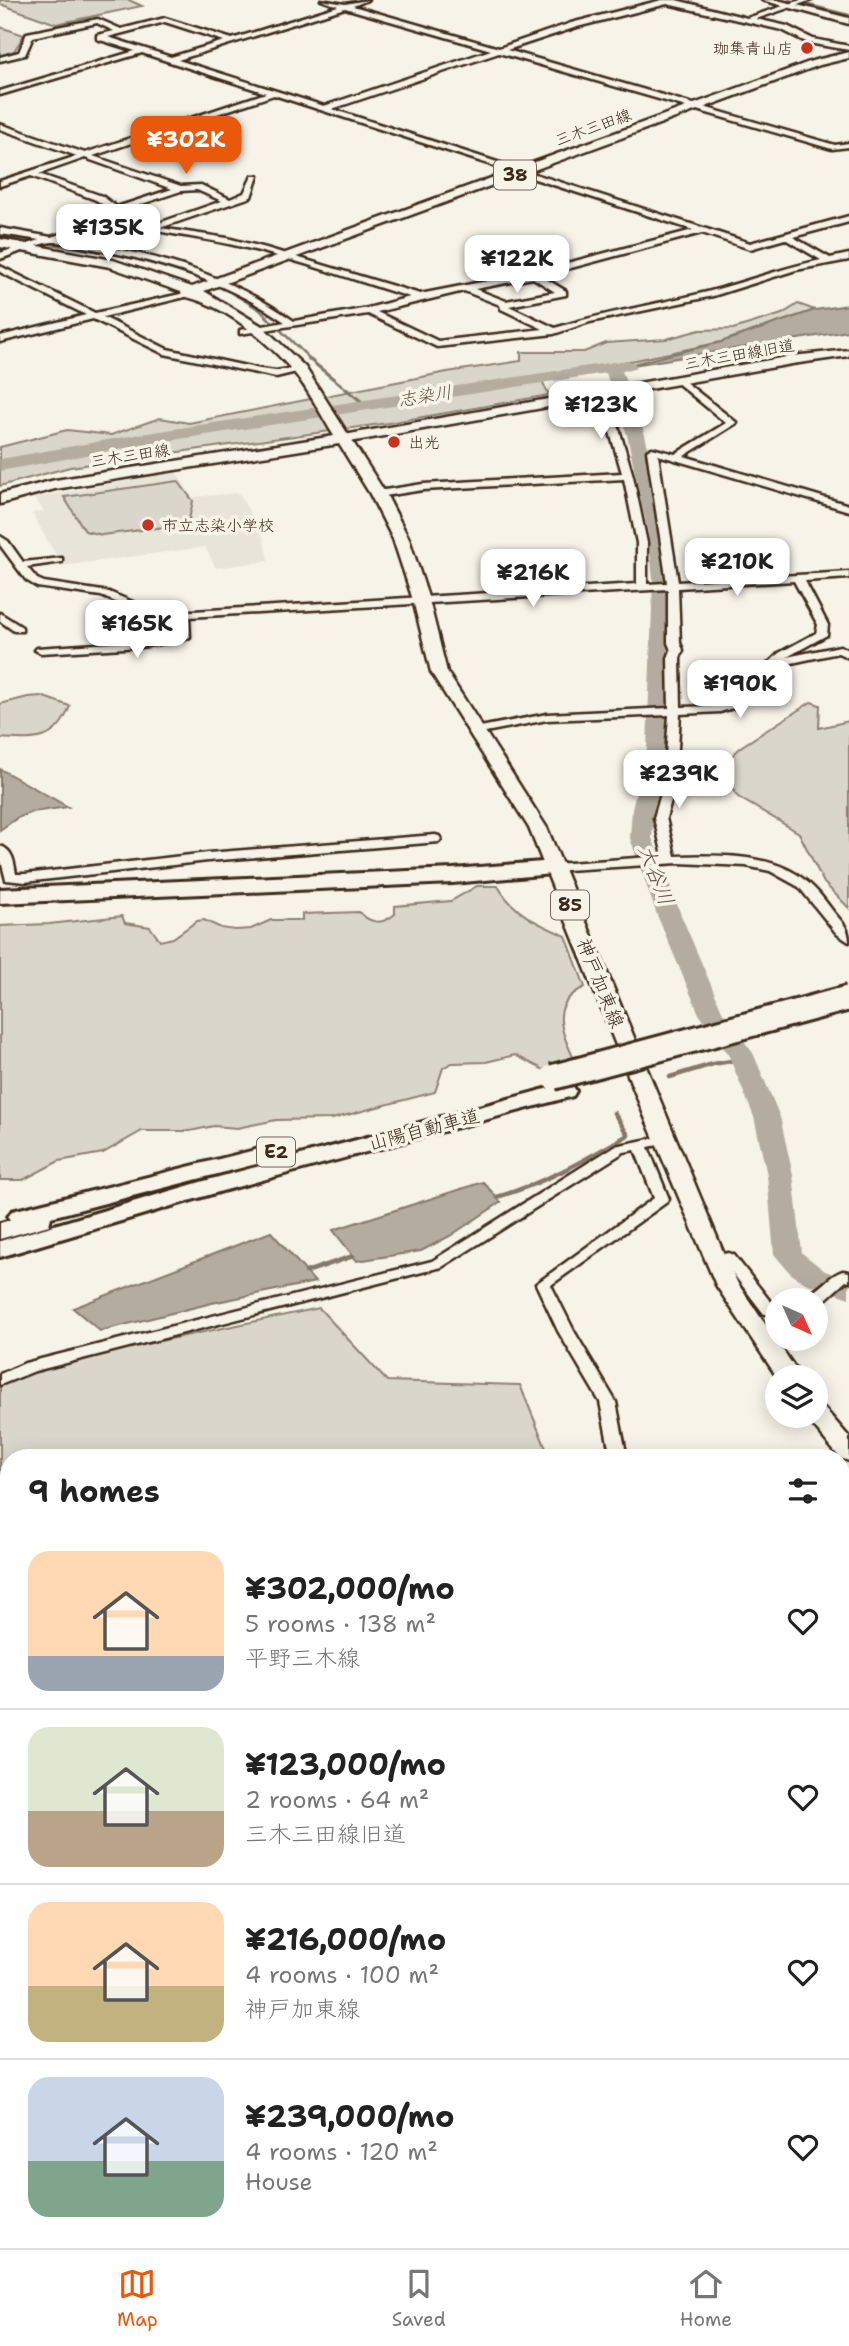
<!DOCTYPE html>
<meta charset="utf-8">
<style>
:root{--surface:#fff;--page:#f6f6f6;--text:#222;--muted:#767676;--line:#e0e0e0;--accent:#ea580c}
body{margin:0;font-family:"Shantell Sans","Klee One",sans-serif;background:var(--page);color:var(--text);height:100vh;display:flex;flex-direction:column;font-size:26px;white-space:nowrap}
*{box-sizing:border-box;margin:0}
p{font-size:23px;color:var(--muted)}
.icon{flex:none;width:38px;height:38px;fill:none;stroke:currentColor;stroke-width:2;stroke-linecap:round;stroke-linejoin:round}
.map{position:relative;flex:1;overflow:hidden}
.details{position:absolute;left:0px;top:1449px;width:850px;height:800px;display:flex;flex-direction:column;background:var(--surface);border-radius:28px 28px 0 0;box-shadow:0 4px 18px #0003}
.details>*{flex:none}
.needle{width:46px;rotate:135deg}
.buttons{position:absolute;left:765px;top:1288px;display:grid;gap:14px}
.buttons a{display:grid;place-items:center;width:63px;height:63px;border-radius:50%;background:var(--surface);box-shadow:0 4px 18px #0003;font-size:35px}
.price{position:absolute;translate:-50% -60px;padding:0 16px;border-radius:14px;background:#fff;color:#222;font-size:23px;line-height:46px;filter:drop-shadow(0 2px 4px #0008)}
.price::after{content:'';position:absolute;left:50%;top:42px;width:21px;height:16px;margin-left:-10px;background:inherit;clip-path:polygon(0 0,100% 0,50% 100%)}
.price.on{background:var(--accent);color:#fff}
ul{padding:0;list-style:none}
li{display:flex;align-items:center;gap:21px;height:175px;padding:0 28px}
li+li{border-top:2px solid var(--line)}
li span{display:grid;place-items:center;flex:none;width:196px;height:140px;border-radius:21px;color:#555}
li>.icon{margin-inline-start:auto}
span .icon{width:84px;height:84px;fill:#fffc;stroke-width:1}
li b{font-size:30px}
h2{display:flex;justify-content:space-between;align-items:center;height:84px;padding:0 28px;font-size:30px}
.menu{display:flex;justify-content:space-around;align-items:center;height:98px;border-top:2px solid var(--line);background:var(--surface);font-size:19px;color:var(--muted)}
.menu a{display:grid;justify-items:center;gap:4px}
.menu .on{color:var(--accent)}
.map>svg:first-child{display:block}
.built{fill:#e9e4d9}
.green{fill:#dbd6cb;stroke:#8b8074;stroke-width:2}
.water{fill:#b4aca0;stroke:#84786c;stroke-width:2}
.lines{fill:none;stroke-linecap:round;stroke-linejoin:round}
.stream-far2{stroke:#84786c;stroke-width:2.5}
.stream-far1{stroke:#84786c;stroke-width:3.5}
.stream{stroke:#84786c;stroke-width:4.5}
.river{fill:#b4aca0;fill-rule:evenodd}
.minor-casing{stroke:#3b2a1e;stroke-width:5}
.tertiary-casing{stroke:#3b2a1e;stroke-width:5}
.primary-casing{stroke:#3b2a1e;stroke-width:5}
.motorway-casing{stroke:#3b2a1e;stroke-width:6}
.minor{fill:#f7f3e8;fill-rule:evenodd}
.tertiary{fill:#f7f3e8;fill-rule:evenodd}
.primary{fill:#f7f3e8;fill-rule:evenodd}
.motorway{fill:#f7f3e8;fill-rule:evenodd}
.motorway-bridge-casing{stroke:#3b2a1e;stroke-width:30;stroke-linecap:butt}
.motorway-bridge{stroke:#f7f3e8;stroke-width:24}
.poi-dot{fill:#c8321e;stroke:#f7f3e8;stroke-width:2.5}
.labels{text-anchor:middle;stroke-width:7;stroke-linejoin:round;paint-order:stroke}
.far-poi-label{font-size:16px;fill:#3b2a1e;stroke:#f7f3e8;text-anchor:start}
.far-street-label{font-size:16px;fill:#3b2a1e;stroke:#f7f3e8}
.shield{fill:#f7f3e8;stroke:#73665b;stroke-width:2}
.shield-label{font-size:18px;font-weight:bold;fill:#3b2a1e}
.far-water-label{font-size:18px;font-style:italic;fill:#5f5145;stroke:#f7f3e8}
.street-label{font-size:19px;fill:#3b2a1e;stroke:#f7f3e8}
.water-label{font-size:21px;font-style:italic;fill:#5f5145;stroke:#f7f3e8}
</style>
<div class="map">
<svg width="849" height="2248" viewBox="0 0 849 2248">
<rect width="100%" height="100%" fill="#f7f3e8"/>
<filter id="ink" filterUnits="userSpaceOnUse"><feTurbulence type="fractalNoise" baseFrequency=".0143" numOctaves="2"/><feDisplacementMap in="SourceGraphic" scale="14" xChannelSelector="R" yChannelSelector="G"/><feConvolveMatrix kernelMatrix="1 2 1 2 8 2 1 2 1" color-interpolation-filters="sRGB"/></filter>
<g filter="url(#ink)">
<polygon class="built" points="176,472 192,497 237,493 240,495 263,537 268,561 216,568 205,547 62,566 32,513 44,511 34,498"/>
<g class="green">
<polygon points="0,0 129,0 142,6 56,24 0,4"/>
<polygon points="0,27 24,35 14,51 0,56"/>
<polygon points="798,304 815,310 721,342 636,360 539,375 549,395 388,423 70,467 0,486 0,447 67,430 111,435 160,418 189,423 447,372 521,361 521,352 584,352 606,343 666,339 700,330 733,329 782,314"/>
<polygon points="178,481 193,501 188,524 102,535 85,531 64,497"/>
<path d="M41,696L70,706C56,744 34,740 0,738V704L28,697Z"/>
<polygon points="811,702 820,705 819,728 849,721 849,908 824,883 799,833 738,797 719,769 742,746"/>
<path d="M477,886H498C513,913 538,924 566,936L585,987C548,1004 561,1031 575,1061L544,1070L515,1055L486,1062L452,1063L443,1068L435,1092L332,1119L276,1120L237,1128L214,1126L190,1131H142L103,1153L59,1161L23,1180H0V926L49,924L122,916L125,923L150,927L160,941L173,938L197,921L204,920L221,928L235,930L251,929L271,920H302V914L359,912C371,924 382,925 395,914V906L451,901Z"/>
<polygon points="319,1308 387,1381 520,1385 550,1458 9,1458 9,2240 605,2240 612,2248 0,2248 0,1384 33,1370 88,1356"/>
</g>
<g class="water">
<polygon points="849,305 849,331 620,367 721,342 815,310"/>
<polygon points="0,769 68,807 32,812 17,818 0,830"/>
<polygon points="483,1182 501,1202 450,1236 421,1251 357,1261 333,1230"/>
<polygon points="271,1232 315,1282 212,1303 100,1331 73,1308"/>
</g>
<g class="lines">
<g class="stream-far2">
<polyline points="789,0 849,15"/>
<polyline points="0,236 127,256 202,279"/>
<polyline points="227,290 260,310 311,360"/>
</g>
<polyline class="stream-far1" points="309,359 367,406"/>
<g class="stream">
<polyline points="670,1077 713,1064 743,1059"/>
<path d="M497,1197C545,1183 585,1160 628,1135L614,1113"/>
<polyline points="306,1272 353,1256"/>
</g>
<g class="river">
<polygon points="628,360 637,365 634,369 622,371 645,435 668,533 673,579 669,750 654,809 652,838 681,915 723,1013 753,1053 780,1117 793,1175 802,1253 825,1271 849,1280 849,1298 805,1283 790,1273 774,1254 767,1175 754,1117 728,1054 699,1014 657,915 630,838 632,809 647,750 653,579 648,533 627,435 606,373 141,445 0,471 0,459 141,434"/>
<polygon points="849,1657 849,1687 842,1685 842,1659"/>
<polygon points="849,1894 849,1935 842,1937 842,1896"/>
<polygon points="741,2240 781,2240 784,2248 744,2248"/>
</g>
<defs>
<g id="minor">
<path d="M321,0L345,4L368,0L353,6L499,48L571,23L662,0H676L747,18L801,0H812L756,19L787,26L813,39L849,46V50L808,43L782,30L667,4L577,27L507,50L835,145L849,143V147L832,149L499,53L332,109L750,243L849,216V222L793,237L830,258L849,254V260L796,270L713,296L590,322L554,334L437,347L368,314L240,334V330L285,322C227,282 163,262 94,249C81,247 65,241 52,242C35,244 16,254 0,259V253L40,240L0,234V228L51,237L113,217L112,211L96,200L31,176L0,186V181L77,156L0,129V124L85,153L266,93L142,53L0,95V91L135,51L97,39V35L114,31L97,23L33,37L25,55L0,61V57L19,52L27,33L98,19L121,29L165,18L232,39L338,6ZM345,8L491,50L324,106L178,60ZM165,22L224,41L171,57L108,37ZM274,95L693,230L533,272L420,294L266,248L227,238L160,228L251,197L258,176H252L244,193L230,199L201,185L181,186L93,156ZM85,158L172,189L117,207L102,196L39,174ZM197,190L222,201L150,226L122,216L121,211L181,191ZM118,221C156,233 190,236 229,244C290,257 350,279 410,297L368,308L294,321C221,270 149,253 63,239ZM702,233L750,249L785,239L821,260C782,268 745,282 707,292C656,305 604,312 555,328L509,306L566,295V291L541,276ZM533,278L555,292L506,301L475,289ZM464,291L500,305L501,309L543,329L438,341L377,312Z"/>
<polygon points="0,266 95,313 185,293 185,297 103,317 167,349 260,369 276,371 300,367 305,370 276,377 164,354 93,319 0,342 0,336 86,315 0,272"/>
<path d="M679,377L737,423L684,456L849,505V511L658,455L678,582L849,572V578L805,581L828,625L827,635L787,657L840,646L849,650V658L838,653L778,666L736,707L720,712L680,714L676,783L666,818L675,856C715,855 769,853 802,878C814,886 823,898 832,910C841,922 849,926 849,942L837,934L799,887L770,871L746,866L679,863L551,871L549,868L551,865L555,864L663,856L654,818L664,783L669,715L547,720L475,734L469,731L475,728L547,714L669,708L668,658L671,650L668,643V589L189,617L190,637L184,640L141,647L41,653L35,650L37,648L141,641L178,635L179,618L157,619L101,596L37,587L26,580L0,545V536L8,541L23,562L62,558V562L27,567L37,579L44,582L109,592L159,613L637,584V543L624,479L423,490L378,497L373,494L378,491L423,484L622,473L604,412L592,395L597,392L600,393L614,412L633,476L647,543V584L667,583L647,451L652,448L675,454L726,423L676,382V378ZM794,581L818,625L816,633L779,653L728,703L719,706L681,707L680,658L683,650L680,643L678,588Z"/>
<polygon points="0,613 22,627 22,631 14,631 0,621"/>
<path d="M435,835L439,836L441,839L439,842L208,861L25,882L6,880L0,857V846C13,850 14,862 16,874H25L208,853Z"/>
<polygon points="664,1136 669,1137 671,1140 669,1143 648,1147 669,1199 667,1202 551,1285 574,1331 616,1402 627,1458 611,1458 600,1402 558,1331 536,1284 654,1198 635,1150 624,1152 442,1267 35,1371 0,1385 0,1374 25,1363 432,1261 615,1146"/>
<polygon points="729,1253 734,1255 773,1305 777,1304 777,1314 764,1314 725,1263 715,1264 708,1259 710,1256"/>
<path d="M843,1271L849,1272V1282L846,1281L826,1299L816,1302V1300H800L802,1297C821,1291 827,1276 843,1271Z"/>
<polygon points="842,1547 849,1550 849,1566 842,1563"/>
<polygon points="849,1994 849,2014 842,2017 842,1997"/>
<polygon points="842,2034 849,2036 849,2053 842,2051"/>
<polygon points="776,2240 796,2240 799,2248 779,2248"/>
</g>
<g id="tertiary">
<polygon points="762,0 777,0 849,18 849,24"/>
<polygon points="849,350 849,356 792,364 344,443 338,439 344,435 792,356"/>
</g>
<g id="primary">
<path d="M849,52V58L820,65L204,291L262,326L305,367L386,494L409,539L429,600L447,672L547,828L726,1259L738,1284L801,1377H777L716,1285L644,1115L529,828L431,672L413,600L393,539L370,494L339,444L55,489L0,504V494L55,480L334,436C321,415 309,390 293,371C265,339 224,304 182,296L181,292L110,267L0,247V239L113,260L192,287L812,61Z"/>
<polygon points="816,1406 824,1408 849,1437 849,1461 840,1458 805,1416 816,1416"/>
</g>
<g id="motorway">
<polygon points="555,861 563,863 566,868 563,873 453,883 0,903 0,889 453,869"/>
<polygon points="564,1084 573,1086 576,1091 573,1096 222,1191 0,1257 0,1241 204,1181"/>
<polygon points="271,1146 280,1148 283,1153 280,1158 51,1217 49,1225 0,1239 0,1223 10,1220 8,1217 12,1211"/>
</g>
</defs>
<use href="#minor" class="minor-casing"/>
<use href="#tertiary" class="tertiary-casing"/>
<use href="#primary" class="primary-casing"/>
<use href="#motorway" class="motorway-casing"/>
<use href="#minor" class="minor"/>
<use href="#tertiary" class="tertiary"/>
<use href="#primary" class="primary"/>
<use href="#motorway" class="motorway"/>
<defs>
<polyline id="motorway-bridge" points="553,1077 849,998"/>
</defs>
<use href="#motorway-bridge" class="motorway-bridge-casing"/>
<use href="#motorway-bridge" class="motorway-bridge"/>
</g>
</g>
<g class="poi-dot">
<circle cx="807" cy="48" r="7"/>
<circle cx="394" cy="442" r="7"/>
<circle cx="148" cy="525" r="7"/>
</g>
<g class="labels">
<g class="far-poi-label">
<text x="793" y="54" text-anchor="end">珈集青山店</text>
<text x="408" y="448">出光</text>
<text x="162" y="531">市立志染小学校</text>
</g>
<g class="far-street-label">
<text transform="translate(593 127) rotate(-20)" y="6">三木三田線</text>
<text transform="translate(739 354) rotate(-10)" y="6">三木三田線旧道</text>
<text transform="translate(130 455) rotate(-9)" y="6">三木三田線</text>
</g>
<g class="shield">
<rect x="494" y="160.5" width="42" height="29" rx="5"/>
<rect x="551" y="890.5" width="38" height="29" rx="5"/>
<rect x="257" y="1137.5" width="38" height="29" rx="5"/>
</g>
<g class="shield-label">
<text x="515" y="181">38</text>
<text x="570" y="911">85</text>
<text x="276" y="1158">E2</text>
</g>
<g class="far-water-label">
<text transform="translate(425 396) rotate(-9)" y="6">志染川</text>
</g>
<g class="street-label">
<text transform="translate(601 983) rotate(68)" y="7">神戸加東線</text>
<text transform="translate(424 1129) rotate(-15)" y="7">山陽自動車道</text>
</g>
<g class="water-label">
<text transform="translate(656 875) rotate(69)" y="7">大谷川</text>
</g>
</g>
</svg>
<div class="buttons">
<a><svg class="needle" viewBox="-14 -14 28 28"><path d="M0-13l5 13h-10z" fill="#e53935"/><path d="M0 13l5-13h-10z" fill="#767676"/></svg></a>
<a><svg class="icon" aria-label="layers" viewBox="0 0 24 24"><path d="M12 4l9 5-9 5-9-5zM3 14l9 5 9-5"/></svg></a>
</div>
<b class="price on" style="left:186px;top:176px">¥302K</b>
<b class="price" style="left:108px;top:264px">¥135K</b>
<b class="price" style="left:517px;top:295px">¥122K</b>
<b class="price" style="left:601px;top:441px">¥123K</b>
<b class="price" style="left:737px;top:598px">¥210K</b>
<b class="price" style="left:533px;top:609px">¥216K</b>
<b class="price" style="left:137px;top:660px">¥165K</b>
<b class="price" style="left:740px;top:720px">¥190K</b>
<b class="price" style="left:679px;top:810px">¥239K</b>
<section class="details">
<h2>9 homes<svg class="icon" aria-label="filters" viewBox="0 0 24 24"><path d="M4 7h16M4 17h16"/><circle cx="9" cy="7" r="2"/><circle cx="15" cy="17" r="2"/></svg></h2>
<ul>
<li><span style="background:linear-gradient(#ffd9b3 75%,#9aa5b1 0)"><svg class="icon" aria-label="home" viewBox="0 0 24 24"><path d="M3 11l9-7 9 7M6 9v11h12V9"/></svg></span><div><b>¥302,000/mo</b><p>5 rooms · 138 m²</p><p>平野三木線</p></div><svg class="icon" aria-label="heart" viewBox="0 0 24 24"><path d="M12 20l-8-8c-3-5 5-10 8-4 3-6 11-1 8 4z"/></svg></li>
<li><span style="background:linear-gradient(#dfe7d0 60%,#b9a48a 0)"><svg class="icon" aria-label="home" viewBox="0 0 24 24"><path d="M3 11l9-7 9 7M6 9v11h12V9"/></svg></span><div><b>¥123,000/mo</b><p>2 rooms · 64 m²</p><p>三木三田線旧道</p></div><svg class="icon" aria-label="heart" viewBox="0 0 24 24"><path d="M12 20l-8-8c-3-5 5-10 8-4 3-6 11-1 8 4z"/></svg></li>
<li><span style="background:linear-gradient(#ffd9b3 60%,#c2b280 0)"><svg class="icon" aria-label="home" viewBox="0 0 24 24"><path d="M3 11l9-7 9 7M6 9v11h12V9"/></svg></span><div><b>¥216,000/mo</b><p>4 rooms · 100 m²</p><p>神戸加東線</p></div><svg class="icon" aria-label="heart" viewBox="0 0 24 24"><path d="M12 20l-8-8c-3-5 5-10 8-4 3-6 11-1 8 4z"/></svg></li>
<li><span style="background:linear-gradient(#c9d6e8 60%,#7fa58c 0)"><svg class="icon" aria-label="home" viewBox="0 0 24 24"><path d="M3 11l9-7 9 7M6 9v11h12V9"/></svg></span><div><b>¥239,000/mo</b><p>4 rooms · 120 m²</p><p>House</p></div><svg class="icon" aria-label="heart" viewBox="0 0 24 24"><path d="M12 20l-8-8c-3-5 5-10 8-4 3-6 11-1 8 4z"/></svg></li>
</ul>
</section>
</div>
<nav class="menu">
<a class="on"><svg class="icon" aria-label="map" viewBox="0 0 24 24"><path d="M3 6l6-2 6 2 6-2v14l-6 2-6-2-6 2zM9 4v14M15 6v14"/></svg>Map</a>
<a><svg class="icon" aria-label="saved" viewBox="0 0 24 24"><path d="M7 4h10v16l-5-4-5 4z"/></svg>Saved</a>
<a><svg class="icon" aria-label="home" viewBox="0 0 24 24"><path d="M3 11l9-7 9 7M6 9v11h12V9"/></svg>Home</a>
</nav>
